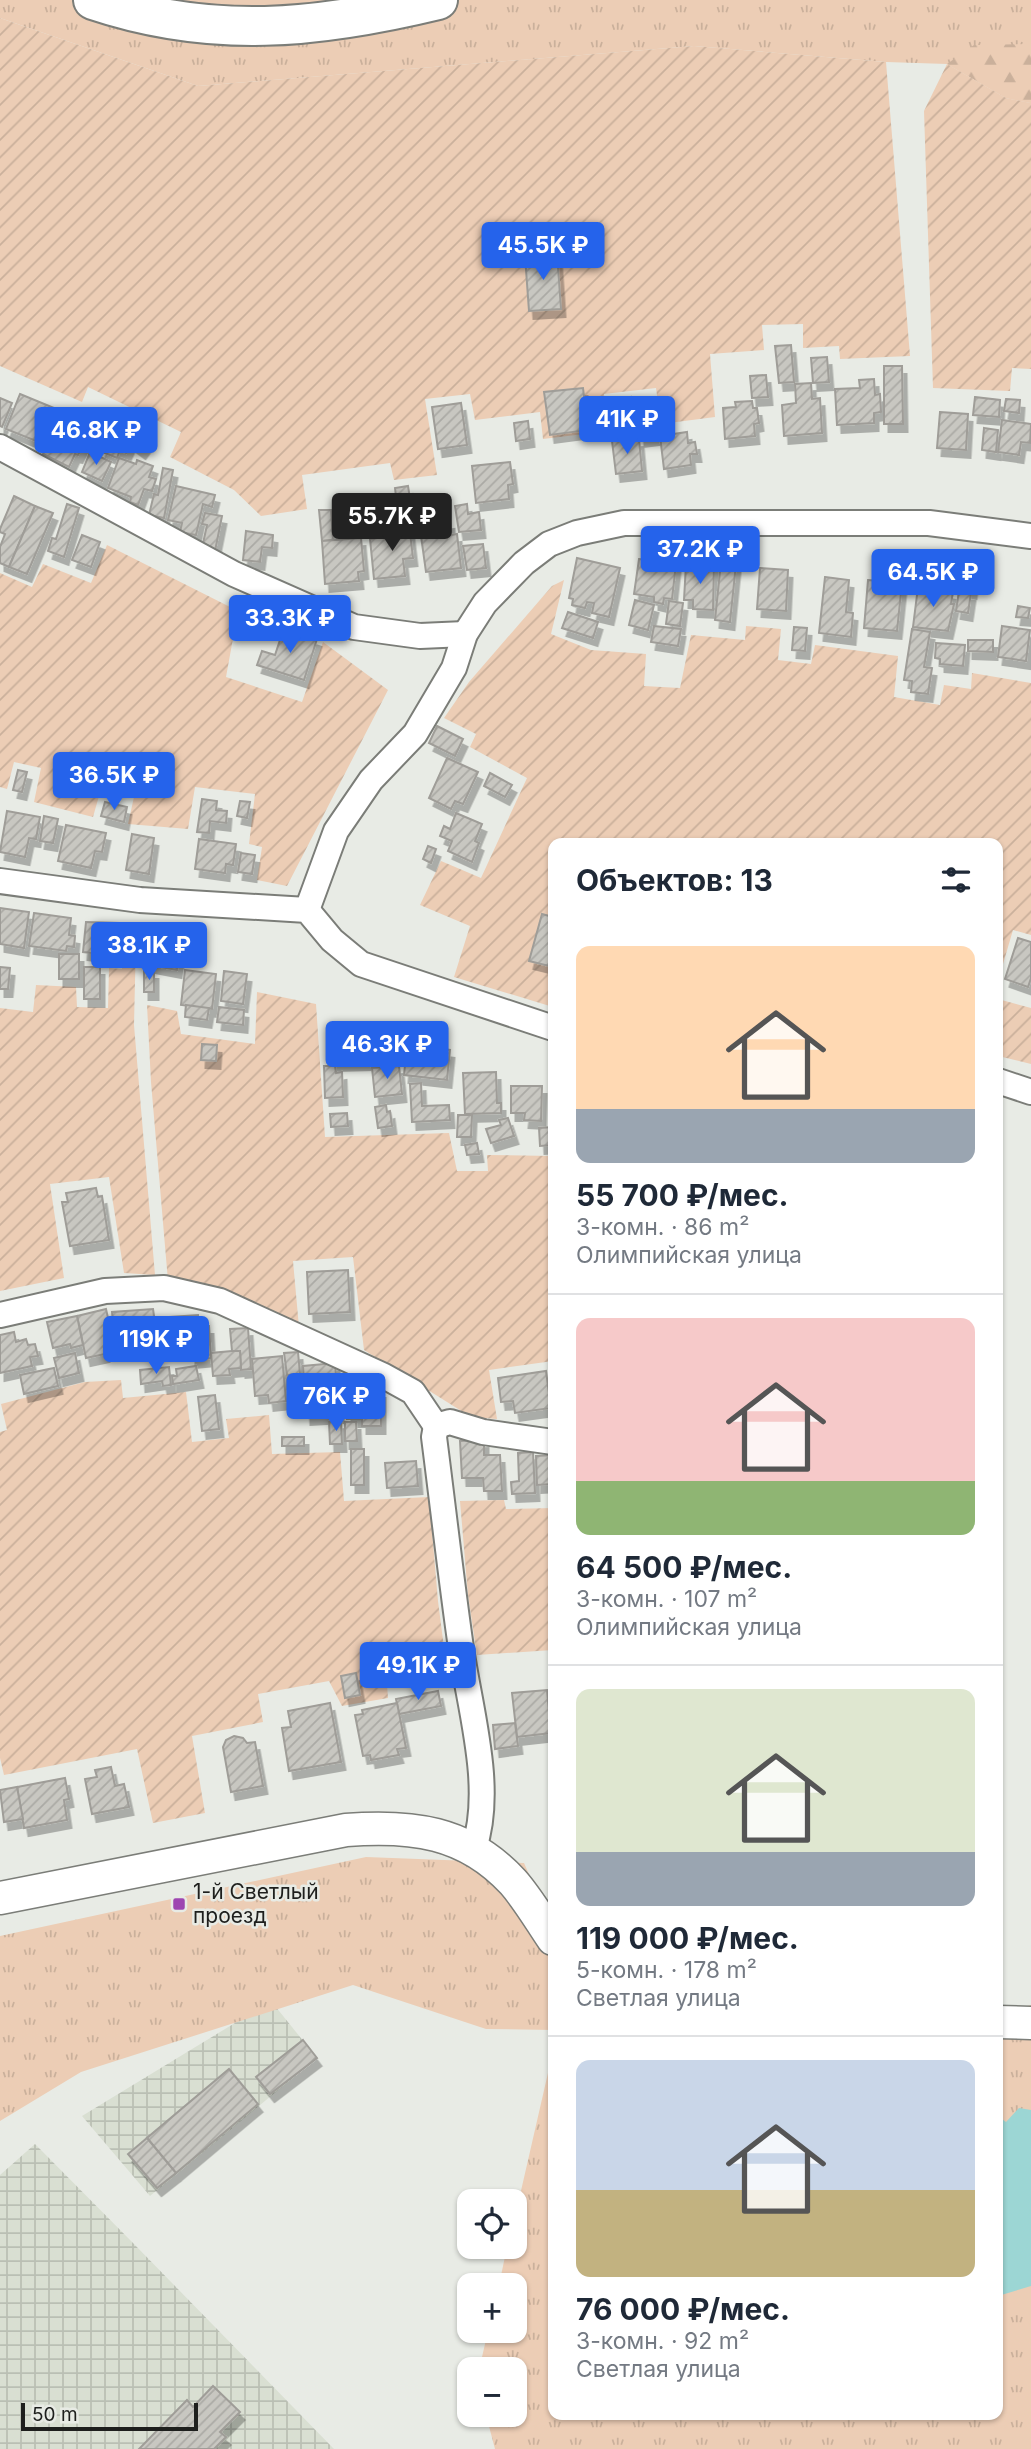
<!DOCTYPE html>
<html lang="ru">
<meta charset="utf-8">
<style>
:root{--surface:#fff;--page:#f2f2f3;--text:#1f2937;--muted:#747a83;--line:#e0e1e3;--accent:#2563eb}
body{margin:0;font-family:Inter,sans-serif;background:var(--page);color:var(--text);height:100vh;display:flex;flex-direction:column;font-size:26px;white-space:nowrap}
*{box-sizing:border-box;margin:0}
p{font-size:23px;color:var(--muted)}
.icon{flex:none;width:38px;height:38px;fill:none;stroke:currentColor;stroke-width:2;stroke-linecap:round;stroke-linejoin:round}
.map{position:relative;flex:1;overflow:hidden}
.panel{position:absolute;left:548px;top:838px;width:455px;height:1582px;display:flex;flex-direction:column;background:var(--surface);border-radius:14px;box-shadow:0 2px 5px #0004}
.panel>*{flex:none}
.tools{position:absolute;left:457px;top:2189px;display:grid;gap:14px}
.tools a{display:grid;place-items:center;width:70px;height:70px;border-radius:14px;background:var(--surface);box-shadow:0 2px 5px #0004;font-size:35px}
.scale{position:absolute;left:21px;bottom:18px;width:177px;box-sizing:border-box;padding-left:7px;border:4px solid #1e1f1d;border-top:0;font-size:19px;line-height:24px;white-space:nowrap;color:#1e1f1d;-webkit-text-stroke:5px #e8ebe5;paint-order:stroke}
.price{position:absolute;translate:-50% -60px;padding:0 16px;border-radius:7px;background:var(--accent);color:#fff;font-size:23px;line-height:46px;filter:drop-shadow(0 2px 4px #0008)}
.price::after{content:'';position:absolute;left:50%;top:42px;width:21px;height:16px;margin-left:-10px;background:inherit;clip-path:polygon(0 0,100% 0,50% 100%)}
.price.active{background:#222;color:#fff}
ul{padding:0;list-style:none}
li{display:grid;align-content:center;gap:14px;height:371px;padding:0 28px}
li+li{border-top:2px solid var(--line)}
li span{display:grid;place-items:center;height:217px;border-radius:14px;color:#555}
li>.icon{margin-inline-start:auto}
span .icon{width:126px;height:126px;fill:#fffc;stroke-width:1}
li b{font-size:30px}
h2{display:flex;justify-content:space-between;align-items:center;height:84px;padding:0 28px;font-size:30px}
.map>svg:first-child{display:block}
.industrial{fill:url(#industrial-grid)}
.grass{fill:url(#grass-tufts)}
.forest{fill:url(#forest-firs)}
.garden{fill:url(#garden-furrows)}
.water{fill:#9cd6d4}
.building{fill:url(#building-hatch);stroke:#9f9d98;stroke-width:2;filter:url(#shadow)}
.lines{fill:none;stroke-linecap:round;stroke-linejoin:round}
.minor-casing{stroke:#7b7d78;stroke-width:28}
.tertiary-casing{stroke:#7b7d78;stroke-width:35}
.primary-casing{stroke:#7b7d78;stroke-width:42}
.minor{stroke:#fff;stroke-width:24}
.tertiary{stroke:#fff;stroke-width:32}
.primary{stroke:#fff;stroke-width:38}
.poi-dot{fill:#9e45b1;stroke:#e8ebe5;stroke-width:2.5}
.labels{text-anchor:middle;stroke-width:5;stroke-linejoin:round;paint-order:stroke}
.poi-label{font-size:21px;fill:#1e1f1d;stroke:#e8ebe5;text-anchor:start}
</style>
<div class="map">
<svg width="1031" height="2449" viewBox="0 0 1031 2449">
<defs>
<pattern id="industrial-grid" width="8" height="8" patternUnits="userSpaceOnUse" patternTransform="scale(1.75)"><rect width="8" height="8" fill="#d9dfd2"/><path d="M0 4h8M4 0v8" fill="none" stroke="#babfb4"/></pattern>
<pattern id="grass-tufts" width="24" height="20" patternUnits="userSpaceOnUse" patternTransform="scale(1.75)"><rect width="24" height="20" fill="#eccdb5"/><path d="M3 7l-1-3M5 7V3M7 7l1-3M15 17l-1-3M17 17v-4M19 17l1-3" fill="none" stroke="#cab09b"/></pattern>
<pattern id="forest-firs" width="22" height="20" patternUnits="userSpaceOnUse" patternTransform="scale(1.75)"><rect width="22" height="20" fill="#eccdb5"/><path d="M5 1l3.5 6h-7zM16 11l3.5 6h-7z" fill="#cab09b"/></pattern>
<pattern id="garden-furrows" width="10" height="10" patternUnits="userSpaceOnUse" patternTransform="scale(1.75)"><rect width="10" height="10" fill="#eccdb5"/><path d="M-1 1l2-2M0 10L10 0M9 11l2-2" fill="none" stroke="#cab09b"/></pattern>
<pattern id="building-hatch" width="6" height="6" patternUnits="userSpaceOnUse" patternTransform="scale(1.75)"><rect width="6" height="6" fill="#c8c7c1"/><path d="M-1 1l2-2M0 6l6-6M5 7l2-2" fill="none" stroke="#abaaa5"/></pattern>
<filter id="shadow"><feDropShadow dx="4.5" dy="8" stdDeviation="0" flood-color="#0004"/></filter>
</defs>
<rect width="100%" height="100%" fill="#e8ebe5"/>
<g class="industrial">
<polygon points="271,2001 317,2058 150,2196 82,2116"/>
<polygon points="35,2144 134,2244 334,2449 0,2449 0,2175"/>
</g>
<g class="grass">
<polygon points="0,0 1031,0 1031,103 1006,98 947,64 886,62 694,46 198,86 0,18"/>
<polygon points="366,1857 524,1863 553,1929 553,2030 486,2029 353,1985 81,2072 0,2121 0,1936"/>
<polygon points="1031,2005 1031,2449 495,2449 486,2415 514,2415 514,2370 479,2370 488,2331 514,2331 514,2286 499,2285 507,2247 514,2247 515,2217 553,2051 553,2415 998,2415 998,2013"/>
</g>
<polygon class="forest" points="1031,44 1031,103 1006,98 947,64 974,45"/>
<g class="garden">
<polygon points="0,18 198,86 694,46 886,62 910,356 840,359 839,346 803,348 803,324 762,325 764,350 710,354 715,417 661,424 656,388 604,394 608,431 543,439 540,412 475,420 470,394 425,399 437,475 394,480 390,463 302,475 307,509 261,516 234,490 170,457 181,432 88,387 82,402 0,366"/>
<polygon points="947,64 1006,98 1031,103 1031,369 1012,368 1010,391 933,388 924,111"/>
<polygon points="107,545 238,611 226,677 302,702 323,642 388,690 287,886 257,880 262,847 249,844 255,794 195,787 188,829 128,824 134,797 101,789 93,817 34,802 41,768 14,762 7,789 0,787 0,573 32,587 43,564 91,583"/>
<polygon points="564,580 551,634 591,650 646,654 644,686 680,688 691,635 745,640 746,626 781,629 778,660 811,664 815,645 898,656 894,697 940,705 944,685 971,689 972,673 1031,683 1031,935 1013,930 998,981 998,844 553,844 553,1007 454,977 470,926 420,905 441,861 481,878 527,778 470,747 476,734 444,718 469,682 552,586"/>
<polygon points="124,937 136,939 134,1025 155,1275 124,1273 109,1177 50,1184 64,1278 0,1291 0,1008 33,1012 36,985 76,987 77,1007 108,1008 109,968 122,969"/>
<polygon points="257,992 316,1004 325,1137 449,1133 457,1171 488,1171 487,1155 553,1156 553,1361 489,1370 497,1419 471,1417 364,1350 353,1257 293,1261 299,1327 168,1281 151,1082 147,1005 177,1011 181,1034 255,1044"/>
<polygon points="998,999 1031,1008 1031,1064 998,1056"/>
<polygon points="121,1380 123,1398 186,1392 192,1442 229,1438 226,1419 269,1415 272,1454 340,1452 344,1501 429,1497 438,1601 448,1679 387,1685 388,1698 342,1706 329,1681 258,1694 263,1722 192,1736 205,1813 153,1823 137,1749 4,1775 0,1758 0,1432 7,1430 1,1404 85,1382"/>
<polygon points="504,1500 506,1509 553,1508 553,1650 477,1655 468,1595 460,1501"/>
</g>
<polygon class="water" points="1019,2108 1031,2110 1031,2286 998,2296 998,2116 1006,2122"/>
<g class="building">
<polygon points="557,253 561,309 529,311 525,256"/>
<polygon points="791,345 794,382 779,383 775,346"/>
<polygon points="827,357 829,382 813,383 811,358"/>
<polygon points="884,366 902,366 903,424 884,424"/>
<polygon points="766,375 768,397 752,398 750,376"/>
<polygon points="874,379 875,395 880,394 881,412 874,413 874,423 837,425 835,389 860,388 859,380"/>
<polygon points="811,383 812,399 820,398 822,433 784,436 782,405 796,403 795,384"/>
<polygon points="583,388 588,430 550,435 544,392"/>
<polygon points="20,394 59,410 51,431 47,429 41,443 6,429"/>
<polygon points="631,397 635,420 619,423 618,416 611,417 608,401"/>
<polygon points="975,397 1000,400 999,417 973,415"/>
<polygon points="0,398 12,403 2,427 0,426"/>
<polygon points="1006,399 1020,400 1019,413 1004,411"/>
<polygon points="752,401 753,408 757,408 759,423 754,424 755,436 725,439 723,408 736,407 735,402"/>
<polygon points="461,403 467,445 438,449 432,407"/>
<polygon points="91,410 106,416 101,427 86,422"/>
<polygon points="940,412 968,414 966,450 937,448"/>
<polygon points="1002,420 1031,424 1030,443 1021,442 1019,455 998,452"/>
<polygon points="528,421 530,439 516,441 514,423"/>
<polygon points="654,421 656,437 640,439 639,422"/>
<polygon points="127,422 143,435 141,438 147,443 141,451 118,434"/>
<polygon points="56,425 81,436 78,443 83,445 78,455 75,454 69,467 43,454"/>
<polygon points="984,428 998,430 996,452 982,450"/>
<polygon points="687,432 688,443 695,442 697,454 690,454 691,465 664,469 660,436"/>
<polygon points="106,438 116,443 118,439 130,444 126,453 120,450 117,458 100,451"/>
<polygon points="639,439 642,471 616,474 612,441"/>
<polygon points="90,452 111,462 102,481 82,472"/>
<polygon points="119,458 136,464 137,460 153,466 149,477 156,479 152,491 144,489 138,505 130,502 131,497 108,488"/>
<polygon points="510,462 513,484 508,485 509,499 476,503 472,466"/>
<polygon points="163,468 173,470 164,518 149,515 154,494 158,495"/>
<polygon points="176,486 215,495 212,507 203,504 196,535 180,532 182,523 168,520"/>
<polygon points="408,486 412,511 398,513 395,488"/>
<polygon points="14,496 35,506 9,567 0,563 0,547 5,534 0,532 0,529"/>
<polygon points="364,501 372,501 374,522 367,523"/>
<polygon points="67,504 79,508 64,557 48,551 52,538 56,539"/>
<polygon points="467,504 468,514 479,512 481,530 459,532 455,506"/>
<polygon points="35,506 53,513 27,574 9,567"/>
<polygon points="319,510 331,510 333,540 322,541"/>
<polygon points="205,513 222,516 215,551 202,548 207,525 202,524"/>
<polygon points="450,521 451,535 457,534 461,568 426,572 420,529 430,528 431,535 437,534 436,523"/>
<polygon points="409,524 413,558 403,559 405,576 374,579 370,539 394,536 393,526"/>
<polygon points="246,531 273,535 272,548 262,547 260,562 243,560"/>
<polygon points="82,535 100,542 91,567 72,560"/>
<polygon points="361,538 364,571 358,572 359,581 325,584 322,541"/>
<polygon points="483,544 486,568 467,570 463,546"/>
<polygon points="577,558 620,568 609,617 592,613 594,603 587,602 585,608 572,605 573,599 569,598"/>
<polygon points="639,559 676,564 672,599 664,598 663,604 654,602 654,597 634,594"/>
<polygon points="721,562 736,564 730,622 715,620"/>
<polygon points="686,564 714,564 713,610 693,609 693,600 684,600"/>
<polygon points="760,568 788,570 786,611 757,609"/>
<polygon points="964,568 975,570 972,591 961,589"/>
<polygon points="825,577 849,580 846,612 853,613 851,637 819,633"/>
<polygon points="868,580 902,583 897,631 864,628"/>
<polygon points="918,587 953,592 951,604 954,604 948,631 913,627"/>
<polygon points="959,591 971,593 968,613 956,611"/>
<polygon points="635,600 654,605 648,630 629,625"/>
<polygon points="669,601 683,603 680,626 666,624"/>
<polygon points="1018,606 1030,608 1028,618 1016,617"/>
<polygon points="568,612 598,622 593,638 562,628"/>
<polygon points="654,626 681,629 678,646 651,642"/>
<polygon points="1002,626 1030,630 1026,661 998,657"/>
<polygon points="794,627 807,628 805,651 792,650"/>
<polygon points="284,628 317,639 304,680 257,665 262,651 275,655"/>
<polygon points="912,629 930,632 924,667 932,668 928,694 911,692 912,681 904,680"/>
<polygon points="968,640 993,640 993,652 968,651"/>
<polygon points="936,643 965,645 963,666 940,664 940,659 935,658"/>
<polygon points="437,726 463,739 455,756 429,743"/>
<polygon points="447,758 478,772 463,804 455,801 451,809 429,798"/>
<polygon points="18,770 27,772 22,792 13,790"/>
<polygon points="490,773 512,785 505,797 484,786"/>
<polygon points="202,799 217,801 216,810 227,811 226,823 210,821 209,833 197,832"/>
<polygon points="240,801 250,802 247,818 237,816"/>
<polygon points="105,802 127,807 124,822 101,816"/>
<polygon points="7,811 40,817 36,839 29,838 25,857 0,852"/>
<polygon points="456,813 482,824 475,841 479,843 472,862 448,851 452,841 440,836 444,826 450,829"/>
<polygon points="44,816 58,819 53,843 40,841"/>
<polygon points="66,825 106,833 102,852 95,851 91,868 58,861"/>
<polygon points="132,834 154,838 149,874 126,870"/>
<polygon points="199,839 236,844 233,865 226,864 225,873 195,869"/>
<polygon points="428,846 436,849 431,863 423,859"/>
<polygon points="241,853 255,855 252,874 238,872"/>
<polygon points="0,908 29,912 24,948 0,944"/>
<polygon points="34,913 71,918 69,935 75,936 74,947 67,946 66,951 29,946"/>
<polygon points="542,914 553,917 553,967 529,961"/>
<polygon points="86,922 119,923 117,941 122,942 120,956 83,952"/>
<polygon points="150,935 182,940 177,970 145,964"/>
<polygon points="1018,938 1031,942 1031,978 1028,987 1005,979"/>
<rect x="59" y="954" width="20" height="25"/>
<polygon points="0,967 10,968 8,989 0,989"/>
<rect x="84" y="967" width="16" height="32"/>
<polygon points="185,970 216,974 212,1009 181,1005"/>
<rect x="144" y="971" width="10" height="21"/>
<polygon points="224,971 247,974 243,1004 221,1001"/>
<polygon points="186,1005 209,1008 207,1020 185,1017"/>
<polygon points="219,1007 244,1010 243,1025 217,1022"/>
<polygon points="332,1028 364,1028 364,1046 369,1045 369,1062 332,1063"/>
<polygon points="202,1044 217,1045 216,1061 201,1060"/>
<polygon points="407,1045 450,1050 447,1080 404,1075"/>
<polygon points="324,1066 335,1066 336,1073 342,1072 343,1097 325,1098"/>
<polygon points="399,1066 402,1094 375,1097 372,1068"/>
<polygon points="496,1072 497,1103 501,1103 501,1113 465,1114 463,1073"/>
<polygon points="421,1083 422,1106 449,1105 450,1120 412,1122 410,1084"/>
<polygon points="511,1086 542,1086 541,1121 524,1120 525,1113 511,1113"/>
<polygon points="386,1105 387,1112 390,1111 392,1126 378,1128 375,1107"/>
<polygon points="347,1113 348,1126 331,1127 330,1114"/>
<polygon points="458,1115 472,1115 471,1137 457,1137"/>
<polygon points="508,1118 514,1136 491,1143 486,1129 501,1125 499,1120"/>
<polygon points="553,1127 553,1145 540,1146 539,1128"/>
<polygon points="477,1143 479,1154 467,1155 465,1145"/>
<polygon points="96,1188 98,1197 102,1196 109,1240 70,1246 62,1202 68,1202 66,1193"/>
<polygon points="348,1270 350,1312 309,1314 307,1272"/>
<polygon points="106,1309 114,1345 104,1348 105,1354 86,1358 77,1316"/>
<polygon points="153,1309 155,1323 161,1323 163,1347 141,1349 140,1342 115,1344 112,1312"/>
<polygon points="198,1315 199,1326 209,1326 211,1358 191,1360 191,1351 172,1353 170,1317"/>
<polygon points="77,1316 83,1345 71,1348 70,1344 53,1348 47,1322"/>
<polygon points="248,1328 251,1369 241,1370 240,1351 232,1351 230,1329"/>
<polygon points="14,1332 16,1342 26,1339 28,1345 35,1344 38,1356 30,1357 32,1366 0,1373 0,1335"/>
<polygon points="232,1351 240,1351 241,1368 229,1369 230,1375 213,1376 211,1353"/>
<polygon points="298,1352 300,1374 287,1375 284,1353"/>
<polygon points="75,1353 79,1373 59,1378 54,1358"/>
<polygon points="282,1356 286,1401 269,1403 268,1395 255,1396 252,1359"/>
<polygon points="335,1363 339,1415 306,1417 303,1366"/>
<polygon points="196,1366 199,1380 173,1384 172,1376 177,1376 176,1369"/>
<polygon points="169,1367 171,1385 163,1386 162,1381 141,1384 140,1370"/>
<polygon points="54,1368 58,1386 24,1394 20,1375"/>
<polygon points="546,1371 551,1408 515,1413 513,1401 501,1402 498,1378"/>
<polygon points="347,1390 381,1390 381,1426 362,1426 362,1419 347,1419"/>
<polygon points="215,1395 219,1429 202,1431 198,1397"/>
<polygon points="341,1421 342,1444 330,1444 329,1422"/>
<polygon points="345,1422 356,1422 357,1441 345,1441"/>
<rect x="282" y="1437" width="22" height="9"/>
<polygon points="484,1440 484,1455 500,1455 502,1491 484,1491 483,1478 462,1478 460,1441"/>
<rect x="351" y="1449" width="13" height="36"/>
<polygon points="533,1452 535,1493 512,1494 511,1482 519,1481 518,1453"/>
<polygon points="553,1455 553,1484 537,1485 536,1456"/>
<polygon points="416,1461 418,1486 387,1488 385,1463"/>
<polygon points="356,1673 360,1695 345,1698 341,1676"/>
<polygon points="547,1690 551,1733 517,1737 512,1693"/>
<polygon points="438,1691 441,1706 399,1714 396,1699"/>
<polygon points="330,1703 341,1762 289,1771 282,1728 291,1727 288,1711"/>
<polygon points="397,1703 406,1748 397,1749 399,1755 371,1760 370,1755 363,1756 355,1715 363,1714 362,1710"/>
<polygon points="515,1723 518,1746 495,1749 493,1725"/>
<polygon points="234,1736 243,1738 247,1743 255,1742 263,1786 231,1792 223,1747 226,1740"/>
<polygon points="111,1767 115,1786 124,1784 129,1807 92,1814 85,1779 97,1777 95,1770"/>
<polygon points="65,1778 69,1799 64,1800 67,1820 24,1828 17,1787"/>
<polygon points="17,1787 23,1819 4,1822 0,1790"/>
<polygon points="303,2040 317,2058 270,2094 256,2077"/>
<polygon points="229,2069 258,2104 176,2173 147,2138"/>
<polygon points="147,2138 176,2173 157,2188 128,2154"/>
<polygon points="213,2386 240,2412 220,2432 226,2437 214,2449 139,2449 187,2400 193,2407"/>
</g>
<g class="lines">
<defs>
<g id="minor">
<polyline points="0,447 234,574 354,627 420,636 465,634"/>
<polyline points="0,881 140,900 307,910 332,940 361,964 553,1028"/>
<polyline points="307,910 336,831 371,780 415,734 454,668 465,634 485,603 524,563 549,544 577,533 624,523 929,523 1031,536"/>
<polyline points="998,1081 1031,1092"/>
<polyline points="0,1315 105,1291 164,1288 220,1301 384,1376 413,1392 436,1426 450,1422 483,1432 553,1442"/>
<path d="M436,1426L434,1437C443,1507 451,1578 461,1648C470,1710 494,1788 474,1848"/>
</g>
<g id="tertiary">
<path d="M0,1898L346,1830C411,1825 466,1831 513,1882C528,1899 540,1920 553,1939"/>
<polyline points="998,2022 1031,2023"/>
</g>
<path id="primary" d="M93,0C212,40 318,29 438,0"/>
</defs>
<use href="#minor" class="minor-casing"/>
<use href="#tertiary" class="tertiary-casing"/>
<use href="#primary" class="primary-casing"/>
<use href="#minor" class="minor"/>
<use href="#tertiary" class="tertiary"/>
<use href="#primary" class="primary"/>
</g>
<rect class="poi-dot" x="172" y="1897" width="14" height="14" rx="3.5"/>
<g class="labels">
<g class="poi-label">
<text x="193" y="1899">1-й Светлый<tspan x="193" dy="24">проезд</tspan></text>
</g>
</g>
</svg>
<div class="tools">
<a><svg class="icon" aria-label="locate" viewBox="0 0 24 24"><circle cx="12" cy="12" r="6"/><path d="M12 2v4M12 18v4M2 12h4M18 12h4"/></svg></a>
<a>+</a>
<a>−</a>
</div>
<div class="scale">50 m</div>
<b class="price" style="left:543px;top:282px">45.5K ₽</b>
<b class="price" style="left:627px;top:456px">41K ₽</b>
<b class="price" style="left:96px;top:467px">46.8K ₽</b>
<b class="price active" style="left:392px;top:553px">55.7K ₽</b>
<b class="price" style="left:700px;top:586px">37.2K ₽</b>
<b class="price" style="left:933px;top:609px">64.5K ₽</b>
<b class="price" style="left:290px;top:655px">33.3K ₽</b>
<b class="price" style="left:114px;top:812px">36.5K ₽</b>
<b class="price" style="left:149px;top:982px">38.1K ₽</b>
<b class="price" style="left:387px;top:1081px">46.3K ₽</b>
<b class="price" style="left:156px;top:1376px">119K ₽</b>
<b class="price" style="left:336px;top:1433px">76K ₽</b>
<b class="price" style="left:418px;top:1702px">49.1K ₽</b>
<section class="panel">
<h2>Объектов: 13<svg class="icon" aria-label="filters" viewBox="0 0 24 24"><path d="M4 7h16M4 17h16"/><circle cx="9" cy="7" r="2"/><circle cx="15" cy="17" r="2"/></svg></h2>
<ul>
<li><span style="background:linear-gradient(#ffd9b3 75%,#9aa5b1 0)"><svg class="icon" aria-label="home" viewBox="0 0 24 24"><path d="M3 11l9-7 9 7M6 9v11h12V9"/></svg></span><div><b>55 700 ₽/мес.</b><p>3-комн. · 86 m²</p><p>Олимпийская улица</p></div></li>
<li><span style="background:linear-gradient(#f6c9c9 75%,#8fb573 0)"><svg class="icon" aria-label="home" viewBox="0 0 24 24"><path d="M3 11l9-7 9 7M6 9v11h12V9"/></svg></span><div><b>64 500 ₽/мес.</b><p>3-комн. · 107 m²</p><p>Олимпийская улица</p></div></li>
<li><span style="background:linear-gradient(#dfe7d0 75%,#9aa5b1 0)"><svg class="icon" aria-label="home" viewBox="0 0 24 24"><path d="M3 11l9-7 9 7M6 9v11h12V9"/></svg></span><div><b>119 000 ₽/мес.</b><p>5-комн. · 178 m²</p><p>Светлая улица</p></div></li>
<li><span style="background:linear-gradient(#c9d6e8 60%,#c2b280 0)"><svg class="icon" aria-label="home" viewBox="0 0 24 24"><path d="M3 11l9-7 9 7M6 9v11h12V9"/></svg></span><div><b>76 000 ₽/мес.</b><p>3-комн. · 92 m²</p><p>Светлая улица</p></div></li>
</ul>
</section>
</div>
